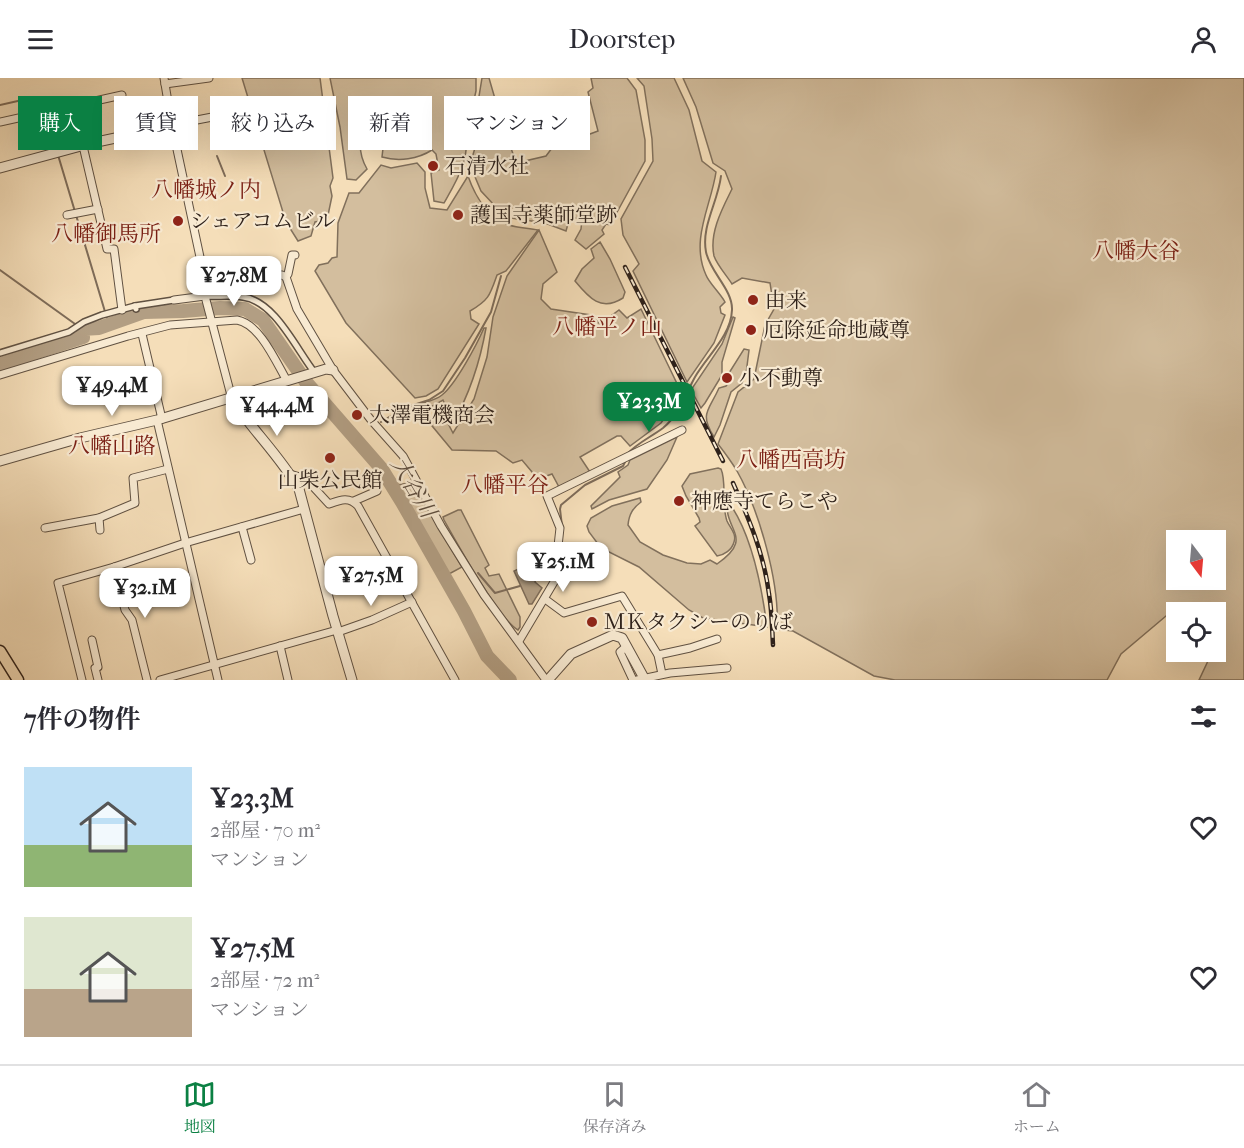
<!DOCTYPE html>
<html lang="ja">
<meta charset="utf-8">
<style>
:root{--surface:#fff;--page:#f7f7f7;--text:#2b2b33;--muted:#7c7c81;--line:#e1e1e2;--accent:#0b8043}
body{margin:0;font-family:"IM FELL French Canon","Noto Serif JP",serif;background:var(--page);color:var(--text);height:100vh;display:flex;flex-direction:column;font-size:22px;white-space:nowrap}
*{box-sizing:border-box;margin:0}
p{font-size:20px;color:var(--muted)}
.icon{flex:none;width:33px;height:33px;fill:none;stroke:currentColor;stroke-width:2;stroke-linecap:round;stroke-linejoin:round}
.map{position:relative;height:602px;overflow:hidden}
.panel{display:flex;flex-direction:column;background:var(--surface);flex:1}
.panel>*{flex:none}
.top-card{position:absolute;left:18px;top:18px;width:600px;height:54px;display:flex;gap:12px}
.needle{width:39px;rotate:164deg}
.buttons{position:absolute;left:1166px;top:452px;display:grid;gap:12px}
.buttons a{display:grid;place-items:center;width:60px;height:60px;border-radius:0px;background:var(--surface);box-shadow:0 6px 24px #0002;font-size:30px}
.price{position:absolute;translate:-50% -51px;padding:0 14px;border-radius:12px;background:#fff;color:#222;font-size:20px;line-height:39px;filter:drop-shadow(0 2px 3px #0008)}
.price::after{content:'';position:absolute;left:50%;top:36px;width:18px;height:14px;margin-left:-9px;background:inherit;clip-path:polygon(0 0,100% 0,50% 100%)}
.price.current{background:var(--accent);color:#fff}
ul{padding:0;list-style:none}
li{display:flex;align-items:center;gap:18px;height:150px;padding:0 24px}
li span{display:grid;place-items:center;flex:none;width:168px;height:120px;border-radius:0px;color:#555}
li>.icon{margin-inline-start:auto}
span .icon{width:72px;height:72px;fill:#fffc;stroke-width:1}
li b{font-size:26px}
h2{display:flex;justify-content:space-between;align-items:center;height:72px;padding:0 24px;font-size:26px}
.pill{padding:0 21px;border-radius:0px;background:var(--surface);box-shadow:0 6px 24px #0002;font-size:21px;line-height:54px}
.pill.current{background:var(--accent);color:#fff}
header{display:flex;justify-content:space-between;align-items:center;height:78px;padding:0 24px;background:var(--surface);font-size:27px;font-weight:600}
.tab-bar{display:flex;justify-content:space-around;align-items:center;height:84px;border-top:2px solid var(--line);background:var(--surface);font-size:16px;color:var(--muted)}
.tab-bar a{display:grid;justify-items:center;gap:3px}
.tab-bar .current{color:var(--accent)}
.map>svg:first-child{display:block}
.green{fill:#d3be9e;stroke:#81705c;stroke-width:1.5;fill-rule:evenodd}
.water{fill:#b29e83;stroke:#7e6c59;stroke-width:1.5}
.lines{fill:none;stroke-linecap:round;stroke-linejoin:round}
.stream{stroke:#7e6c59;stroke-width:2}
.river{stroke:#b29e83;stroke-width:14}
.pedestrian-casing{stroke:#605142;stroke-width:8}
.minor-casing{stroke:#605142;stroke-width:9}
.tertiary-casing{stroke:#605142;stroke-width:11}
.primary-casing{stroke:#2f221b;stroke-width:13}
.pedestrian{stroke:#f8ead2;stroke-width:5}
.minor{stroke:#f8ead2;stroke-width:7}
.tertiary{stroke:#f8ead2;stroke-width:9}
.primary{stroke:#f5deb9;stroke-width:10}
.rail-casing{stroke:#2f221b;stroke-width:4.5}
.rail{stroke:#f8ead2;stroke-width:2;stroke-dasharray:7;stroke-linecap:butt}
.poi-dot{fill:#8f2418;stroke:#f8ead2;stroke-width:2}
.labels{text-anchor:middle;stroke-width:4.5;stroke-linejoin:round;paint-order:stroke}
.poi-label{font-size:21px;fill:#2f221b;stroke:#f8ead2;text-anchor:start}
.neighbourhood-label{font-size:22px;fill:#7a1f14;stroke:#f8ead2}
.water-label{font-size:22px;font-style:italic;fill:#5d4d3f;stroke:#f8ead2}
</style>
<header><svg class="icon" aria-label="menu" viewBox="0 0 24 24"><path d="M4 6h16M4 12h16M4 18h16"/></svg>Doorstep<svg class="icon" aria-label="person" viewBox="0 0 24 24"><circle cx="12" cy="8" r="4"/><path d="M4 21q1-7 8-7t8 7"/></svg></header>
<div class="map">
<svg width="1244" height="602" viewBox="0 0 1244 602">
<rect width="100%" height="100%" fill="#f5deb9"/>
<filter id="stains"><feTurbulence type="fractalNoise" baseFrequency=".00333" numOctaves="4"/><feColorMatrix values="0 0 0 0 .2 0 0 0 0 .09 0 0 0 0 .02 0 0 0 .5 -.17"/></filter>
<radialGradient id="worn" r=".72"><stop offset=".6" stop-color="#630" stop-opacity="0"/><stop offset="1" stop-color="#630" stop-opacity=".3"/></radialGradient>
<g class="green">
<polygon points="242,0 320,0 333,100 330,108 332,118 327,142 315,144 311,158 298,163 286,144"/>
<path d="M330,0H476V13L468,49L465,53C471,80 457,102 444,125L434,123L431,95L439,92L436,76L432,72C418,81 399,84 382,79L385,53L380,47L364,50C358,64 359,77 367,91L356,102L347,101L340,49Z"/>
<polygon points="482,0 489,0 500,38 474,49"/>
<polygon points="591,0 627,0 636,12 645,62 645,83 610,147 606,146 602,152 604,156 586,171 575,162 581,151 582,141 570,139 566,153 545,145 511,140 495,128 481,113 470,87 479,56 504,49 516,85 546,78 552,70 569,66 574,62 598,53 588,14 593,10"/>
<path d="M637,0H674L689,32L702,83L716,94C711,128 690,162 706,197C709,205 720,215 725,224L720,229L721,235L725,237L714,265L687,304L633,193L639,186L623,157L621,141L653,83L652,61L644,8Z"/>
<path d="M683,0H1244V602H1199L1207,585L1210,573H1215V534H1197L1179,527L1121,576L1107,602H895L874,598L793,553L777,551C780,505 759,432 737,393C731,383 725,375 718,366L738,314L754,301L765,247L774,231L770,205L742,200L732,206C727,198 717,187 714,178C709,155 722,131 732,111L725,93L713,85L696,29ZM1176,462H1215V501H1176Z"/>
<path d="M417,85L425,94V110L430,130L447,132L468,98C475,118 488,140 509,147C518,150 529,150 538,152L506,193L497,197C490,217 489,222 470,233L471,241L479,246L438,311L426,318L415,320L346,245L315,193L319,187L328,185L332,180L337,179L338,145L349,115H359L381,87L391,90Z"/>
<polygon points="539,152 557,194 543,206 541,221 551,231 591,237 600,246 619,232 627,240 641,231 682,316 661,345 630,368 621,358 617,358 580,379 590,394 559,409 552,396 538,401 522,382 513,385 496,373 452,372 428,343 441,332 453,355 474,321 487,279 493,239 507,198"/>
<path d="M600,164L610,181L625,214L623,220C601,234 589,220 575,203L582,191L594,180L591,171Z"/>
<polygon points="733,239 735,240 722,284 722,297 705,325 701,330 691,312 722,266"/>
<path d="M484,250H486C480,284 470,315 453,345L443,322L422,334L416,327C424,324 435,323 442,317C456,306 477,266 484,250Z"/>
<path d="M744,271L749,272L746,296L742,305L731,314L720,347L714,359C699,335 709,333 719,310L726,308L732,300L729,295Z"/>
<polygon points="677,359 667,382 647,411 609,422 592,431 591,428 620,399 618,394 628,387 630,382"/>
<path d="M718,390L721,391C727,404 721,426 727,443C730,450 737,456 734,464C732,472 724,477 717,478L695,448L700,444L699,440L686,418L682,408L690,396Z"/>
<polygon points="408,405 414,408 462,489 449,496 397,407"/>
<path d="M640,420L641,424C633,430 629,436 628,447L640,464L663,477L687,485L701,486L710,482L717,486C755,459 724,454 727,422C751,453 762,510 767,549L703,540L689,532L639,489L601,470L589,454L587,448L591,440L612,428Z"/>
<path d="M458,432H461L489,487L485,490L489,498L499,496L520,539V549L518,552C499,542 457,465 444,442L443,439Z"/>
</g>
<polygon class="water" points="552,478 550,495 537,496 535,504 542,510 532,526 529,526 514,493 529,486 534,492 542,489 543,482"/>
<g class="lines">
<g class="stream">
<polyline points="0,27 31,20 56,72"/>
<polyline points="58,77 109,247"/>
<polyline points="217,78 225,98"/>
<polyline points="0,192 82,251"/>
<polyline points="381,344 404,330 429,322 443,313 465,280 491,234 501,198"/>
<path d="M626,377C637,365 651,359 663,350C680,336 685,317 695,299C707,278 731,258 732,232C733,212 710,194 706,174C701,148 718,124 721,98"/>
<polyline points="562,448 560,431 561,427 585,407 623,388 626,382"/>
<polyline points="478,495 495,515 520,508"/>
</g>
<polyline class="river" points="0,286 83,259 82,251 99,250 144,234 183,233 220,230 245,231 263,242 306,304 381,390 402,424 464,533 487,578 510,602"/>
<defs>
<g id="pedestrian">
<path d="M205,218C217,219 230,217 243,219C275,223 296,271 315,295"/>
<polyline points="135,228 174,222"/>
<polyline points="0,275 69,254 84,244 102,237 135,228 136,231"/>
</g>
<g id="minor">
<polyline points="164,0 172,48 203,193 206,222 232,321"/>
<polyline points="165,6 209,0"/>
<polyline points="0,44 122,17"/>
<polyline points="171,47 233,35"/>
<polyline points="83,68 107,171 114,171 122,232"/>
<polyline points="67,137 98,131"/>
<polyline points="203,193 282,197 286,199 297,231 333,292 371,342 403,378 441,448 484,517 546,602"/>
<polyline points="286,199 288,196 292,177 295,177"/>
<polyline points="174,222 205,218"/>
<polyline points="142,256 162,341"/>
<path d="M0,297L128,258L170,247L237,242C260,246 276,284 287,303"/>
<polyline points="157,342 218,602"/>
<path d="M290,396L306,401L329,426C340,422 349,418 358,428L455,602"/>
<polyline points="354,423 377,413"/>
<polyline points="99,440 100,452"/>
<polyline points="242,449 251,482"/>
<polyline points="45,450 99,440 135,425 133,400 168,391"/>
<polyline points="114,489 125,532 132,542 147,602"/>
<polyline points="545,521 564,535 622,518 658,577 662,596"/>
<polyline points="338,554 372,542 412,524"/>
<polyline points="92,562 98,589 95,590 98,602"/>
<polyline points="519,563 554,504 560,450 547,418 682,352"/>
<polyline points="280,568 288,602"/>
<polyline points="627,568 620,574 633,602"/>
<polyline points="658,577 690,570 717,561"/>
<polyline points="82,602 58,505 114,489 185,465 304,431"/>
<polyline points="160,602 337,552"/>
<polyline points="637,602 670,595 727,590"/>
</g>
<g id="tertiary">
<polyline points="0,90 92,65 172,48"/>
<path d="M232,321C252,352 280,378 299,411L333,538L352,602"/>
<polyline points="0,383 80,360 157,342 326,291 333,292"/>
<polyline points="548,602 571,576 613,557 622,560 644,600"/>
</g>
<polyline id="primary" points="0,573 18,602"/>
</defs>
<use href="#pedestrian" class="pedestrian-casing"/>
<use href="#minor" class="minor-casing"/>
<use href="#tertiary" class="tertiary-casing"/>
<use href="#primary" class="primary-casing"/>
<use href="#pedestrian" class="pedestrian"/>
<use href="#minor" class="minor"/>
<use href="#tertiary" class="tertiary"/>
<use href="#primary" class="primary"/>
<defs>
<g id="rail">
<polyline points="625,189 723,383"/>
<path d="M733,405C749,441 764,476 769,516C772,533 772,550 773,567"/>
</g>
</defs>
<use href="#rail" class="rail-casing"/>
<use href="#rail" class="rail"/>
</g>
<g class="poi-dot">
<circle cx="433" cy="88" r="6"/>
<circle cx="458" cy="137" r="6"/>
<circle cx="178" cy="143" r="6"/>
<circle cx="753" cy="222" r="6"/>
<circle cx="751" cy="252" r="6"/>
<circle cx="727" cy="300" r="6"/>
<circle cx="357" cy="337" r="6"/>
<circle cx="330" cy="380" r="6"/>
<circle cx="679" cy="423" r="6"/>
<circle cx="592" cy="544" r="6"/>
</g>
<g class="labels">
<g class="poi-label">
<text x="445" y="95">石清水社</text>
<text x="470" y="144">護国寺薬師堂跡</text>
<text x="190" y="150">シェアコムビル</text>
<text x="765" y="229">由来</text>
<text x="763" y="259">厄除延命地蔵尊</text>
<text x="739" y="307">小不動尊</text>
<text x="369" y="344">大澤電機商会</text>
<text x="330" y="409" text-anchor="middle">山柴公民館</text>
<text x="691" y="430">神應寺てらこや</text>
<text x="604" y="551">ＭＫタクシーのりば</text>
</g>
<g class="neighbourhood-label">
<text x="206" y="119">八幡城ノ内</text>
<text x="106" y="163">八幡御馬所</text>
<text x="1136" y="180">八幡大谷</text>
<text x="607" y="256">八幡平ノ山</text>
<text x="112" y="375">八幡山路</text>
<text x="791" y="389">八幡西高坊</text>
<text x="505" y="414">八幡平谷</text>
</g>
<g class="water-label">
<text transform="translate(414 409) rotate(59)" y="8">大谷川</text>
</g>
</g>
<rect width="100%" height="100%" filter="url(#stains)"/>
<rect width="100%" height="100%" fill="url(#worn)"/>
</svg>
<div class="buttons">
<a><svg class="needle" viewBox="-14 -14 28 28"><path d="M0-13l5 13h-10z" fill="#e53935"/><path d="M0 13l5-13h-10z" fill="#7c7c81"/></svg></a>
<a><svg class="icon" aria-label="locate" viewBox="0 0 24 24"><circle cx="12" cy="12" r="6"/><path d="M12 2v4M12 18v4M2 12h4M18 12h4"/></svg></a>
</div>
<b class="price" style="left:234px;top:229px">¥27.8M</b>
<b class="price" style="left:112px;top:339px">¥49.4M</b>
<b class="price current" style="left:649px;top:355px">¥23.3M</b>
<b class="price" style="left:277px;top:359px">¥44.4M</b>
<b class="price" style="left:563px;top:515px">¥25.1M</b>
<b class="price" style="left:371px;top:529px">¥27.5M</b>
<b class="price" style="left:145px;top:541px">¥32.1M</b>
<div class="top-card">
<a class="pill current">購入</a>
<a class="pill">賃貸</a>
<a class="pill">絞り込み</a>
<a class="pill">新着</a>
<a class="pill">マンション</a>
</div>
</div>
<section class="panel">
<h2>7件の物件<svg class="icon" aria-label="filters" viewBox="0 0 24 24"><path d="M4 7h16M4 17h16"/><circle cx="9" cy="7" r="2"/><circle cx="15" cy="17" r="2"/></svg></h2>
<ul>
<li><span style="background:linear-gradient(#bfe0f5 65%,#8fb573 0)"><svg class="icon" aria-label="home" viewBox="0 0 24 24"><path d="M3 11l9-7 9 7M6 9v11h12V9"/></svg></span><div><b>¥23.3M</b><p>2部屋 · 70 m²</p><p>マンション</p></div><svg class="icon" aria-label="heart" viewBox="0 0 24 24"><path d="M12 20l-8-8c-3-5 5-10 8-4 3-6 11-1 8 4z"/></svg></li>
<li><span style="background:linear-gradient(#dfe7d0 60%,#b9a48a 0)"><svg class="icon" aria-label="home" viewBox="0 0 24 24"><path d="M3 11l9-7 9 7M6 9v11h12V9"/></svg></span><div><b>¥27.5M</b><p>2部屋 · 72 m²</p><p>マンション</p></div><svg class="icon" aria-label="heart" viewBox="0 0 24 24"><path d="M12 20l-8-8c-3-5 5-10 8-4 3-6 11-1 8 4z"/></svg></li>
</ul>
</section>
<nav class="tab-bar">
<a class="current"><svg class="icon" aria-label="map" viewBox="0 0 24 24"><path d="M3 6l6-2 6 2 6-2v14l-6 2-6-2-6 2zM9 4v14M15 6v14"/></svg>地図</a>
<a><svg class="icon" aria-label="saved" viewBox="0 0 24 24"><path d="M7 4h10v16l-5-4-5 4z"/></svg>保存済み</a>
<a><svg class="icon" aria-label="home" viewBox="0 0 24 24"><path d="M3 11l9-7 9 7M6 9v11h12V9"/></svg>ホーム</a>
</nav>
